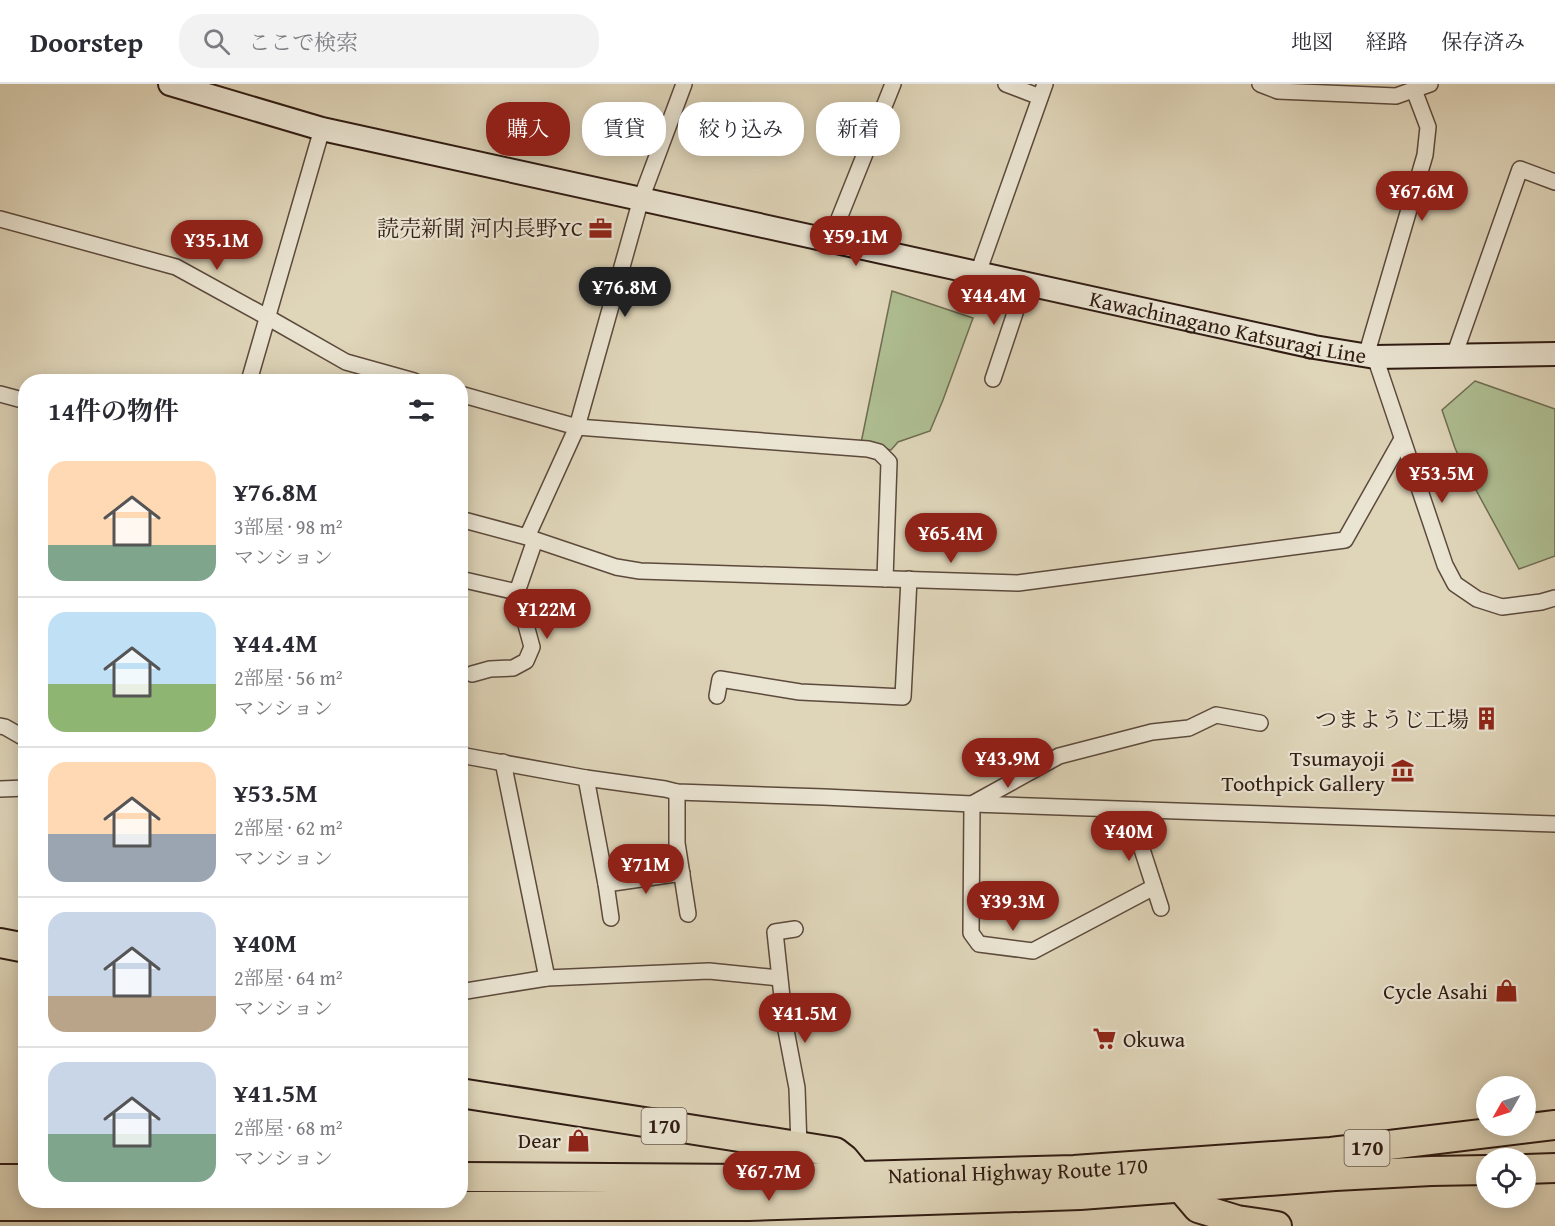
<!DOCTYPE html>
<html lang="ja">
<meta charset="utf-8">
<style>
:root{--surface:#fff;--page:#f2f2f3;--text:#2b2b33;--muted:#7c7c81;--line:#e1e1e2;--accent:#8f2418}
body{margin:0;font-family:"Gentium Book Plus","Noto Serif JP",serif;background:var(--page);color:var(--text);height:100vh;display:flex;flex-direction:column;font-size:22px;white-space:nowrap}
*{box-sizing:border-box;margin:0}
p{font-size:20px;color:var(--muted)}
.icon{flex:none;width:33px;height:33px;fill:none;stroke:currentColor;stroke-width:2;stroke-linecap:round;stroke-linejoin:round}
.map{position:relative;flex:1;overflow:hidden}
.sheet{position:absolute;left:18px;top:290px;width:450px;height:834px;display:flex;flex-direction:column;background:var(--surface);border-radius:24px;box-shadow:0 3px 15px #0003}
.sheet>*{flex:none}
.top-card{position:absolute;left:486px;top:18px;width:570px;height:54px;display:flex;gap:12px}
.needle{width:39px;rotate:231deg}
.buttons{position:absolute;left:1476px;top:992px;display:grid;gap:12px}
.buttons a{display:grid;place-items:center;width:60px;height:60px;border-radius:50%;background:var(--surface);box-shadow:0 3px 15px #0003;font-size:30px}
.price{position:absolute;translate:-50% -51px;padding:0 14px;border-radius:21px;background:var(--accent);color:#fff;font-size:20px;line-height:39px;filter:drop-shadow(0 2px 3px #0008)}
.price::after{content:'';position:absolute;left:50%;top:36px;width:18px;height:14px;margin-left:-9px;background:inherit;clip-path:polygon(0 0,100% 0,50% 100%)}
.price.on{background:#222;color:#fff}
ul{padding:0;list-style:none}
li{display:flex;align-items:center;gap:18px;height:150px;padding:0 30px}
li+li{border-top:2px solid var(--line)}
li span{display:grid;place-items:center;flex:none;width:168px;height:120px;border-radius:18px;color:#555}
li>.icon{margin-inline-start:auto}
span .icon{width:72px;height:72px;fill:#fffc;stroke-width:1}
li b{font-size:26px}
h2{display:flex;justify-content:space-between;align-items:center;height:72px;padding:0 30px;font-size:26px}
.pill{padding:0 21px;border-radius:24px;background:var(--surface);box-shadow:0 3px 15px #0003;font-size:21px;line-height:54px}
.pill.on{background:var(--accent);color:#fff}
header{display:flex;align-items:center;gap:36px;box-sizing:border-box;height:84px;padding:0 30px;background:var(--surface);border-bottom:2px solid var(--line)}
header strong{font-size:28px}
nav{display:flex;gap:33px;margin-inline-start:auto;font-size:21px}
.search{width:420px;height:54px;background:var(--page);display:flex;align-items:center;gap:15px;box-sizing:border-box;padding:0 21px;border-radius:24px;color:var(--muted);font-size:22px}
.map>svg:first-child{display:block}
.green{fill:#aebe92;stroke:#6f6d52;stroke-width:1.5}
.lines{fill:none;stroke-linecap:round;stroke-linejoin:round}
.street-casing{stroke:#5c4a3c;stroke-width:18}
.secondary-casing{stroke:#301c13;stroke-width:26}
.highway-casing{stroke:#301c13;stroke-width:32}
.street{stroke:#eae4d2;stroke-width:15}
.secondary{stroke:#eae4d2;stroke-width:22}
.highway{stroke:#dfd5b9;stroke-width:28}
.labels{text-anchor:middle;stroke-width:4.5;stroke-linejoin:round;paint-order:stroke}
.shield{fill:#eae4d2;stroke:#68584c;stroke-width:1.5}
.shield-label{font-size:21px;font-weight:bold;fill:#301c13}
.poi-label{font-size:22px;fill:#301c13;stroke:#eae4d2;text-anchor:end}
.street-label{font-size:22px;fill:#301c13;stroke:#eae4d2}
</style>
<header>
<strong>Doorstep</strong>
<div class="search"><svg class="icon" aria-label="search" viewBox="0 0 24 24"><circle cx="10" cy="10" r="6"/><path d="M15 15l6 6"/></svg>ここで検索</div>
<nav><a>地図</a><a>経路</a><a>保存済み</a></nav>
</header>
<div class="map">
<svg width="1555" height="1142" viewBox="0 0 1555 1142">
<rect width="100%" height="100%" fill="#dfd5b9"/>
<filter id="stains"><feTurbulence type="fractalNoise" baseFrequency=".00333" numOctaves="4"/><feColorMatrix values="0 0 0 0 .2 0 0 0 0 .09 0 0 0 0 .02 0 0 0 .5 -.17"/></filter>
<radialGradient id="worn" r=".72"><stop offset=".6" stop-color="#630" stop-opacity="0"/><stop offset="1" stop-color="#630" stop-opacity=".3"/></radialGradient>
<g class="green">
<polygon points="892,207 973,234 943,316 930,347 898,358 891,366 861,359"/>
<polygon points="1475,297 1555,325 1555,472 1519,485 1464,384 1455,364 1442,326"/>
</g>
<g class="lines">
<defs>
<g id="street">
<polyline points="1006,0 1040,13"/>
<polyline points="1260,0 1278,7 1396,12 1430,0"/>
<polyline points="0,135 176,183 267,233 346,278 414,297"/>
<polyline points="830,157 893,0"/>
<polyline points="978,189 1045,0"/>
<polyline points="1366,272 1425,71 1428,43 1414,6"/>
<polyline points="1454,272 1520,85 1555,98"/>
<polyline points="1375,273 1445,481 1455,500 1477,515 1502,523 1541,518 1555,514"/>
<polyline points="993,295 1025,199"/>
<polyline points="249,297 322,45"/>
<polyline points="0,310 26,317"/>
<polyline points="460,310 577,343 868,365 879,368 889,378 885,495"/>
<polyline points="460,435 527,453 616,483 640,487 1018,499 1345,456 1402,355"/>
<polyline points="527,453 577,343 641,115 684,0"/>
<polyline points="460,495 517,508"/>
<polyline points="472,590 490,585 513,584 526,577 532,563 517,508 535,456"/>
<polyline points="717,612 720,595 800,608 903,613 909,495"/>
<polyline points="0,642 5,643 26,655"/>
<polyline points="460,671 586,694 665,705 677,708 824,713 972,720 1555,740"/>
<polyline points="503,678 547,894"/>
<polyline points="586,694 606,800 611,834"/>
<polyline points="0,705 26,704"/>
<polyline points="677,708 677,759 688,830"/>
<polyline points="1140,726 1139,756 1161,824"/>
<polyline points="606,800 682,789"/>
<polyline points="1154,803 1033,867 979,860 971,849 972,720 1059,672 1152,648 1189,644 1216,631 1260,639"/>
<polyline points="795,845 775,848 785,941 797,1004 799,1063"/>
<polyline points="460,908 547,894 709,887 779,894"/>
</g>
<g id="secondary">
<path id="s1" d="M170,0L322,45L1314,263L1375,273L1555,270"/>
</g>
<g id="highway">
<polyline points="0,859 26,864"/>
<polyline points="460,1009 835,1068 844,1075 858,1092"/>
<polyline points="1526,1085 1555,1084"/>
<polyline points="1180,1091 1181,1104 1198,1124 1237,1136 1277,1142"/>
<path id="s2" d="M460,1093L749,1095L1074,1086L1331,1068L1555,1041"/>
<polyline points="0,1095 26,1095"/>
<polyline points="0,1122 749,1122 1080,1111 1335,1092 1431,1087 1486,1086"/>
</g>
</defs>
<use href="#street" class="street-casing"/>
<use href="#secondary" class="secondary-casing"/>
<use href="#highway" class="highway-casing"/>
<use href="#street" class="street"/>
<use href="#secondary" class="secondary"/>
<use href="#highway" class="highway"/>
</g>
<defs>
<symbol id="office-bare" viewBox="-9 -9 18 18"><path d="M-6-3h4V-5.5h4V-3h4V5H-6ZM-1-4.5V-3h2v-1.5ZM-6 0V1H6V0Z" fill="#8f2418" stroke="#eae4d2" stroke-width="2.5" paint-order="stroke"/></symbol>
<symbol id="building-bare" viewBox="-9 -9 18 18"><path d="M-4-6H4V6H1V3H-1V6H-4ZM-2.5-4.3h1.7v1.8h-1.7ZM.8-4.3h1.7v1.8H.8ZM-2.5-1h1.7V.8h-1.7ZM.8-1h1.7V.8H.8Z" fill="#8f2418" stroke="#eae4d2" stroke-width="2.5" paint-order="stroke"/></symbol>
<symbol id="museum-bare" viewBox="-9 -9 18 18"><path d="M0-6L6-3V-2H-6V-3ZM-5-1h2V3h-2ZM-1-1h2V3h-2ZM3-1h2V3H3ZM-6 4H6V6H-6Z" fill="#8f2418" stroke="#eae4d2" stroke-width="2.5" paint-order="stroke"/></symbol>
<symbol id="shop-bare" viewBox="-9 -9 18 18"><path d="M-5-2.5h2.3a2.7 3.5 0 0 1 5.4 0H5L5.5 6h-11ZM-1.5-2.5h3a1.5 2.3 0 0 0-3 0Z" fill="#8f2418" stroke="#eae4d2" stroke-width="2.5" paint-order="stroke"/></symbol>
<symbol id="supermarket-bare" viewBox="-9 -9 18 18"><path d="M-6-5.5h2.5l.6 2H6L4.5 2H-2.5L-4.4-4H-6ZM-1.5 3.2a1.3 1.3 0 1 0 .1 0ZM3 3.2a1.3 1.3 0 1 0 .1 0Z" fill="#8f2418" stroke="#eae4d2" stroke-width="2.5" paint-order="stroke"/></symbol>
</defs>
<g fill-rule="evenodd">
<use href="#office-bare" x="584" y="128" width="33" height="33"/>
<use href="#building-bare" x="1470" y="618" width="33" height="33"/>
<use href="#museum-bare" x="1386" y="670" width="33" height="33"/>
<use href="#shop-bare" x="1490" y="890" width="33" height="33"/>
<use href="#supermarket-bare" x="1088" y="938" width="33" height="33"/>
<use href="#shop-bare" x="562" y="1040" width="33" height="33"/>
</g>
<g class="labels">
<g class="shield">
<rect x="641.5" y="1024" width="45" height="36" rx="4.5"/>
<rect x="1344.5" y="1046" width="45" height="36" rx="4.5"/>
</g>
<g class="shield-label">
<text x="664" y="1049">170</text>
<text x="1367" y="1071">170</text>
</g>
<g class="poi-label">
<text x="583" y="152">読売新聞 河内長野YC</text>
<text x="1469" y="643">つまようじ工場</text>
<text x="1385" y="682">Tsumayoji<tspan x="1385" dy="25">Toothpick Gallery</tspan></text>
<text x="1488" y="915">Cycle Asahi</text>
<text x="1123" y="963" text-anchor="start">Okuwa</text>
<text x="561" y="1064">Dear</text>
</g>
<g class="street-label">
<text dy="8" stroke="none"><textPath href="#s1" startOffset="1086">Kawachinagano Katsuragi Line</textPath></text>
<text dy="8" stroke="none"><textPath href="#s2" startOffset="558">National Highway Route 170</textPath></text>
</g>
</g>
<rect width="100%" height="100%" filter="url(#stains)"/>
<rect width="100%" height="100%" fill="url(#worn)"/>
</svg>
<div class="buttons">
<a><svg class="needle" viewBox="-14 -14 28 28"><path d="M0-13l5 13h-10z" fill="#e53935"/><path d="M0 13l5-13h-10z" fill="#7c7c81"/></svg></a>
<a><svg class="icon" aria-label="locate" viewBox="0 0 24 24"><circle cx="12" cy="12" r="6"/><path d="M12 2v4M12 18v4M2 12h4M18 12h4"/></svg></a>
</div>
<b class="price" style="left:1422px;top:138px">¥67.6M</b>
<b class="price" style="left:856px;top:183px">¥59.1M</b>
<b class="price" style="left:217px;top:187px">¥35.1M</b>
<b class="price on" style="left:625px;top:234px">¥76.8M</b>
<b class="price" style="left:994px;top:242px">¥44.4M</b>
<b class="price" style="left:1442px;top:420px">¥53.5M</b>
<b class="price" style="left:951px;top:480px">¥65.4M</b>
<b class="price" style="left:547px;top:556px">¥122M</b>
<b class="price" style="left:1008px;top:705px">¥43.9M</b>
<b class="price" style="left:1129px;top:778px">¥40M</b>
<b class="price" style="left:646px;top:811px">¥71M</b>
<b class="price" style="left:1013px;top:848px">¥39.3M</b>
<b class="price" style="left:805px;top:960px">¥41.5M</b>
<b class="price" style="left:769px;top:1118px">¥67.7M</b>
<div class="top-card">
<a class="pill on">購入</a>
<a class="pill">賃貸</a>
<a class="pill">絞り込み</a>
<a class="pill">新着</a>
</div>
<section class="sheet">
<h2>14件の物件<svg class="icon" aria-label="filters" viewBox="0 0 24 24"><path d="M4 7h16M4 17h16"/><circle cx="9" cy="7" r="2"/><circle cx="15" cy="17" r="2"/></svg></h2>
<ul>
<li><span style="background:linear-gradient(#ffd9b3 70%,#7fa58c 0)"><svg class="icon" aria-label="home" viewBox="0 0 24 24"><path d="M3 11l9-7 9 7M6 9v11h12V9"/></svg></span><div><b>¥76.8M</b><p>3部屋 · 98 m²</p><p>マンション</p></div></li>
<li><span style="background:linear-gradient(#bfe0f5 60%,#8fb573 0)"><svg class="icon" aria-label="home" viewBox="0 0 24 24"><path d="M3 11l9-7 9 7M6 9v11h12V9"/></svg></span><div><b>¥44.4M</b><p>2部屋 · 56 m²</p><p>マンション</p></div></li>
<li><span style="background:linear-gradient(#ffd9b3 60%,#9aa5b1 0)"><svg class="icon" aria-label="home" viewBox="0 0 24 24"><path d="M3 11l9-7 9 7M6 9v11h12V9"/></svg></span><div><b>¥53.5M</b><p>2部屋 · 62 m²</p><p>マンション</p></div></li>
<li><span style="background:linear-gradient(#c9d6e8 70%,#b9a48a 0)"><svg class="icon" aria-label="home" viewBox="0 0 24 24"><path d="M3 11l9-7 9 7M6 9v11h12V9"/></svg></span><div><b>¥40M</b><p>2部屋 · 64 m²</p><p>マンション</p></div></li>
<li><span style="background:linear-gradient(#c9d6e8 60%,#7fa58c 0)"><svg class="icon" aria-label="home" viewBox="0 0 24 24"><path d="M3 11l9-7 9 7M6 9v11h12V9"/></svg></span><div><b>¥41.5M</b><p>2部屋 · 68 m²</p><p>マンション</p></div></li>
</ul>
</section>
</div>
